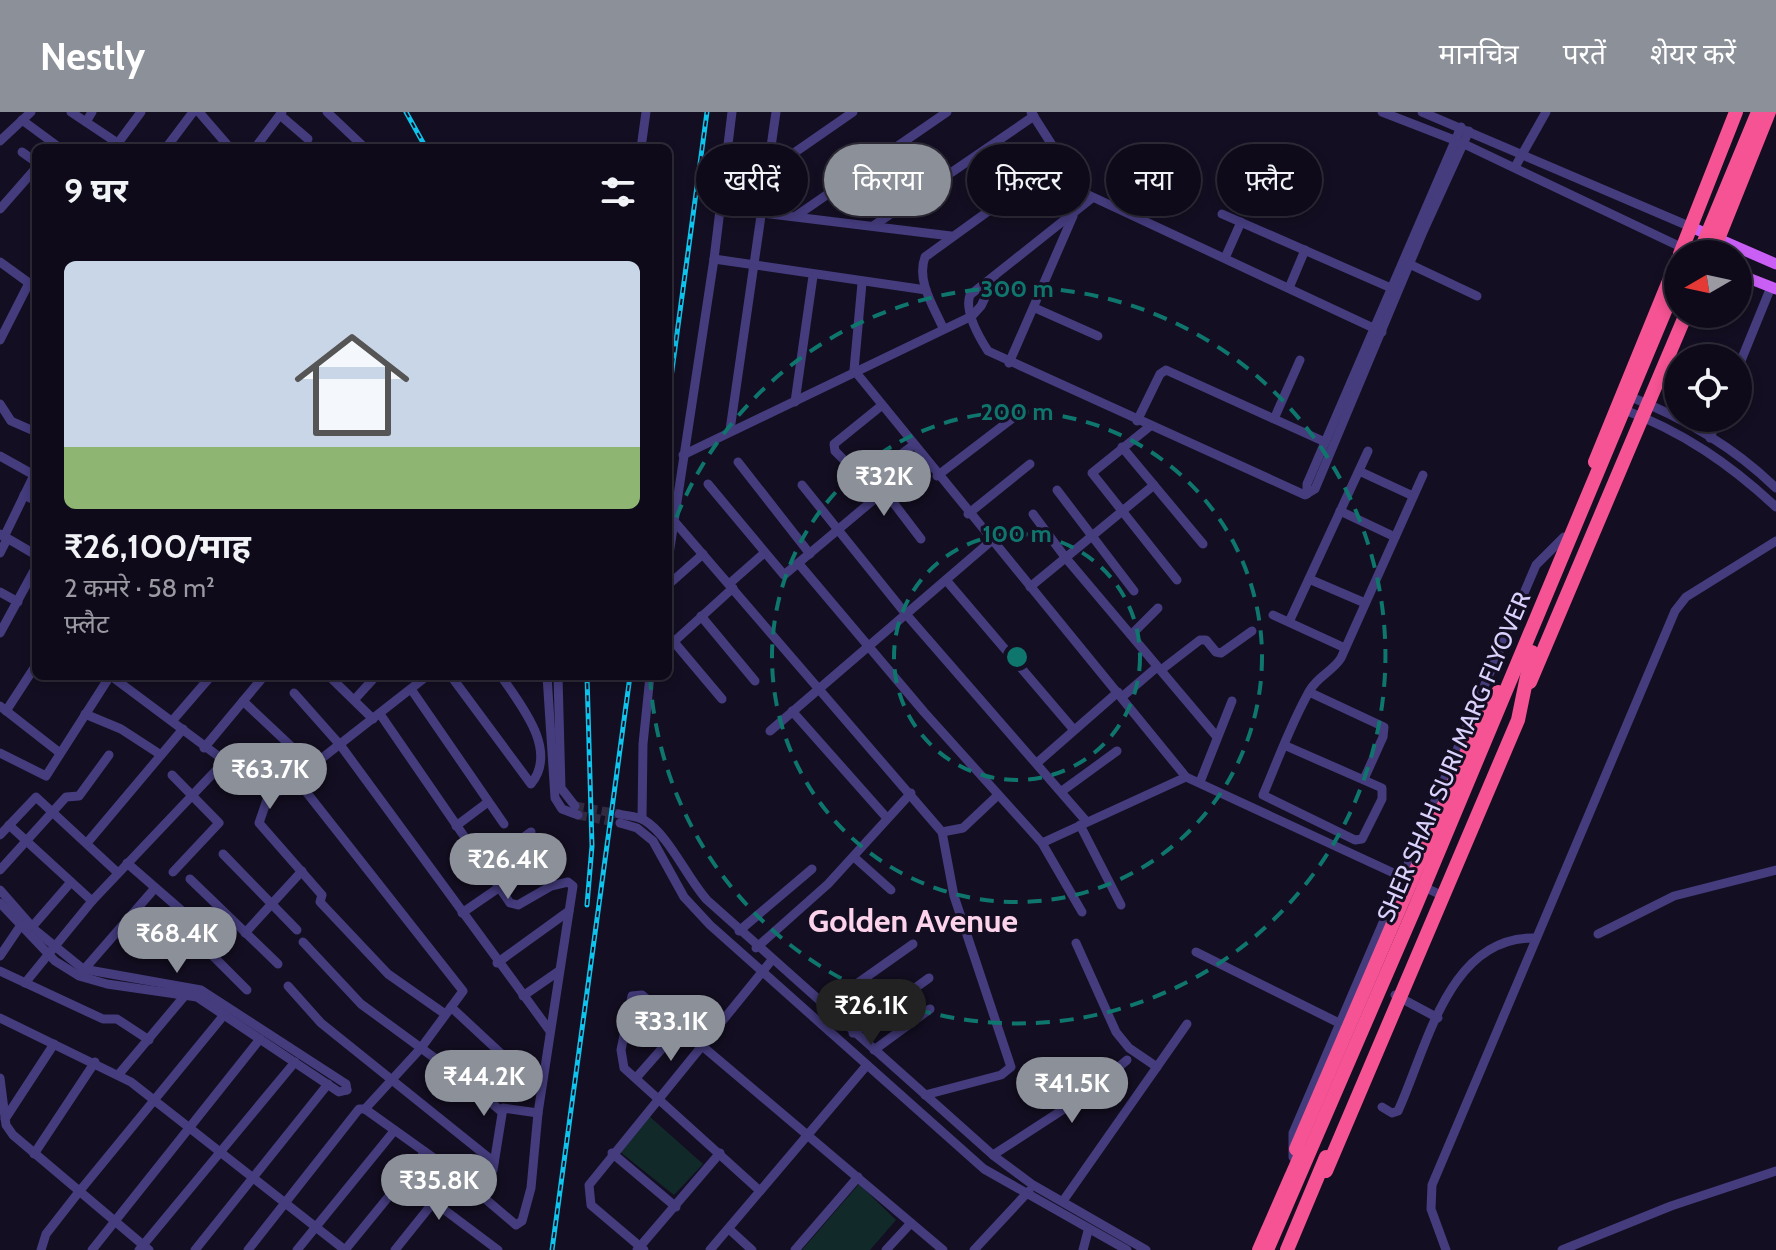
<!DOCTYPE html>
<html lang="hi">
<meta charset="utf-8">
<style>
:root{--surface:#0e0a19;--page:#1c1826;--text:#f1f3f6;--muted:#9b9aa2;--line:#2e2b38;--accent:#8c9099}
body{margin:0;font-family:Cabin,"Noto Sans Devanagari",sans-serif;background:var(--page);color:var(--text);height:100vh;display:flex;flex-direction:column;font-size:30px;white-space:nowrap}
*{box-sizing:border-box;margin:0}
p{font-size:26px;color:var(--muted)}
.icon{flex:none;width:44px;height:44px;fill:none;stroke:currentColor;stroke-width:2;stroke-linecap:round;stroke-linejoin:round}
.map{position:relative;flex:1;overflow:hidden}
.panel{position:absolute;left:32px;top:32px;width:640px;height:536px;display:flex;flex-direction:column;background:var(--surface);border-radius:12px;box-shadow:0 4px 12px #0003,0 0 0 2px var(--line)}
.panel>*{flex:none}
.guide{position:absolute;left:696px;top:32px;width:760px;height:72px;display:flex;gap:16px}
.needle{width:52px;rotate:261deg}
.controls{position:absolute;left:1664px;top:128px;display:grid;gap:16px}
.controls a{display:grid;place-items:center;width:88px;height:88px;border-radius:50%;background:var(--surface);box-shadow:0 4px 12px #0003,0 0 0 2px var(--line);font-size:40px}
.price{position:absolute;translate:-50% -68px;padding:0 18px;border-radius:28px;background:var(--accent);color:#fff;font-size:26px;line-height:52px;filter:drop-shadow(0 2px 4px #0008)}
.price::after{content:'';position:absolute;left:50%;top:48px;width:24px;height:18px;margin-left:-12px;background:inherit;clip-path:polygon(0 0,100% 0,50% 100%)}
.price.on{background:#222;color:#fff}
ul{padding:0;list-style:none}
li{display:grid;align-content:center;gap:16px;height:424px;padding:0 32px}
li+li{border-top:2px solid var(--line)}
li span{display:grid;place-items:center;height:248px;border-radius:12px;color:#555}
li>.icon{margin-inline-start:auto}
span .icon{width:144px;height:144px;fill:#fffc;stroke-width:1}
li b{font-size:34px}
h2{display:flex;justify-content:space-between;align-items:center;height:96px;padding:0 32px;font-size:34px}
.tag{padding:0 28px;border-radius:36px;background:var(--surface);box-shadow:0 4px 12px #0003,0 0 0 2px var(--line);font-size:28px;line-height:72px}
.tag.on{background:var(--accent);color:#fff}
header{display:flex;align-items:center;gap:48px;box-sizing:border-box;height:112px;padding:0 40px;background:var(--accent);color:#fff}
header strong{font-size:38px}
nav{display:flex;gap:44px;margin-inline-start:auto;font-size:28px}
.map>svg:first-child{display:block}
.green{fill:#12292a}
.lines{fill:none;stroke-linecap:round;stroke-linejoin:round}
.minor-tunnel{stroke:#312b42;stroke-width:9;stroke-dasharray:9 4.5;stroke-linecap:butt}
.minor{stroke:#443c7d;stroke-width:9}
.major{stroke:#ca5ff6;stroke-width:11}
.highway{stroke:#f55393;stroke-width:14}
.rail-casing{stroke:#0ec3ec;stroke-width:5}
.rail{stroke:#130e21;stroke-width:2;stroke-dasharray:6;stroke-linecap:butt}
.highway-bridge{stroke:#f55393;stroke-width:14}
.ring{fill:none;stroke:#0f766e;stroke-width:4;stroke-dasharray:14 10}
.labels{text-anchor:middle;stroke-width:6;stroke-linejoin:round;paint-order:stroke}
.street-label{font-size:24px;fill:#dad1fc;stroke:#130e21}
.district-label{font-size:32px;font-weight:bold;fill:#fcd3ea;stroke:#130e21}
.centre{fill:#0f766e;stroke:#130e21;stroke-width:4}
.ring-label{font-size:24px;text-anchor:middle;font-weight:bold;fill:#0f766e;stroke:#130e21;stroke-width:6;stroke-linejoin:round;paint-order:stroke}
</style>
<header>
<strong>Nestly</strong>
<nav><a>मानचित्र</a><a>परतें</a><a>शेयर करें</a></nav>
</header>
<div class="map">
<svg width="1776" height="1138" viewBox="0 0 1776 1138">
<rect width="100%" height="100%" fill="#130e21"/>
<g class="green">
<polygon points="649,1004 703,1052 674,1083 619,1039"/>
<polygon points="859,1072 896,1108 870,1138 802,1138"/>
</g>
<g class="lines">
<g class="minor-tunnel">
<polyline points="575,694 619,702"/>
<polyline points="578,703 620,711"/>
</g>
<g class="minor">
<polyline points="71,0 125,36"/>
<polyline points="199,0 230,36"/>
<polyline points="327,0 365,36"/>
<polyline points="1031,0 1082,80 1382,220"/>
<polyline points="1382,0 1462,31 1683,136"/>
<polyline points="1422,0 1691,115"/>
<polyline points="280,3 308,27"/>
<polyline points="22,8 60,36"/>
<polyline points="86,10 92,0"/>
<polyline points="0,29 31,0"/>
<polyline points="118,31 141,0"/>
<polyline points="166,36 193,0"/>
<polyline points="255,36 282,0"/>
<polyline points="641,36 646,0"/>
<polyline points="22,40 36,50"/>
<polyline points="1515,55 1546,0"/>
<polyline points="725,60 768,59 853,0"/>
<path d="M1092,86L970,183C964,199 979,225 988,239L1305,383L1315,377L1422,122L1469,19"/>
<polyline points="721,96 951,124"/>
<polyline points="0,97 36,56"/>
<polyline points="1222,102 1391,176"/>
<polyline points="796,104 947,0"/>
<polyline points="873,114 1034,4"/>
<polyline points="1225,146 1241,110"/>
<polyline points="714,147 926,178"/>
<polyline points="0,150 29,171 0,228"/>
<polyline points="1405,150 1477,184"/>
<polyline points="862,171 854,258 1186,665 1439,782"/>
<polyline points="1289,176 1305,138"/>
<polyline points="1035,196 1098,224"/>
<path d="M943,216C934,195 916,169 925,145L1062,46"/>
<polyline points="1009,251 1073,104"/>
<polyline points="1738,256 1771,175"/>
<polyline points="36,269 36,275"/>
<path d="M1626,283C1680,304 1734,335 1776,376"/>
<polyline points="795,290 813,164"/>
<polyline points="0,292 11,309 36,320"/>
<polyline points="881,294 834,332 835,339 865,369 912,334"/>
<path d="M1622,297C1682,319 1730,352 1776,395"/>
<polyline points="1274,307 1300,248"/>
<polyline points="1137,309 1160,262 1166,258 1325,330"/>
<polyline points="1149,315 1092,361 1177,468"/>
<polyline points="730,318 776,0"/>
<polyline points="1710,326 1718,306"/>
<polyline points="1122,335 1203,432"/>
<polyline points="683,343 972,204 981,194 994,167"/>
<polyline points="0,344 34,363"/>
<polyline points="738,350 810,442"/>
<polyline points="1359,359 1413,384"/>
<polyline points="873,364 921,427"/>
<polyline points="937,364 1022,299"/>
<polyline points="708,372 784,463 884,379"/>
<polyline points="802,373 905,501 1086,709"/>
<polyline points="1057,378 1134,479"/>
<polyline points="1307,382 1307,372 1461,15"/>
<polyline points="24,383 36,389"/>
<polyline points="1340,399 1395,425"/>
<polyline points="968,402 1030,352"/>
<polyline points="1033,402 1065,445 1217,625"/>
<polyline points="674,409 942,720 954,784 1011,955 1001,963 925,983"/>
<polyline points="0,422 36,443"/>
<polyline points="4,425 36,359"/>
<polyline points="0,441 7,427"/>
<polyline points="668,449 714,147 732,0"/>
<polyline points="799,452 924,600 1042,731 1082,800"/>
<polyline points="1309,467 1365,491"/>
<polyline points="946,468 1074,618"/>
<polyline points="729,472 763,442"/>
<polyline points="668,473 703,442"/>
<polyline points="1030,475 1154,373"/>
<polyline points="0,480 18,490"/>
<polyline points="1273,503 1345,536"/>
<polyline points="701,504 755,569"/>
<polyline points="1289,510 1368,339"/>
<polyline points="0,521 36,455"/>
<polyline points="1131,523 1158,496"/>
<polyline points="674,530 722,587"/>
<polyline points="668,535 733,476"/>
<polyline points="1161,558 1200,528 1206,528 1216,540 1221,541 1252,519"/>
<polyline points="111,564 269,682 280,679 427,564"/>
<polyline points="329,564 373,607"/>
<path d="M451,564L531,672C559,638 520,592 501,564"/>
<polyline points="547,564 555,686 562,697 578,703"/>
<polyline points="558,564 561,676 575,694"/>
<polyline points="411,577 504,712"/>
<polyline points="1309,580 1384,615 1383,625 1364,667"/>
<polyline points="294,581 341,634 550,919"/>
<polyline points="1122,585 1157,555"/>
<polyline points="355,587 376,564"/>
<polyline points="243,589 311,653"/>
<polyline points="0,594 60,641"/>
<polyline points="6,599 36,553"/>
<polyline points="792,599 886,705"/>
<polyline points="85,602 121,617 161,643"/>
<polyline points="173,608 211,564"/>
<polyline points="770,619 991,429"/>
<path d="M1284,633L1382,676V687L1362,727L1355,728L1263,683C1278,648 1291,611 1310,578C1318,564 1333,559 1341,546L1423,363"/>
<polyline points="204,636 264,564"/>
<polyline points="0,641 46,664 110,564"/>
<polyline points="1037,651 1118,580"/>
<polyline points="172,663 219,711 173,760"/>
<polyline points="296,667 463,879 421,936 365,997"/>
<polyline points="1200,670 1232,589"/>
<polyline points="1062,679 1117,639"/>
<polyline points="269,682 259,711 322,783 320,790 388,862 445,902"/>
<path d="M619,702C627,704 637,704 644,708C669,723 687,766 707,788L994,1044L1033,1073L1146,1138"/>
<polyline points="642,707 643,632 650,564"/>
<polyline points="620,711 637,716 653,729 684,785 710,813 984,1057 1127,1138"/>
<polyline points="9,713 92,789"/>
<polyline points="1080,713 1121,793"/>
<polyline points="456,714 488,690"/>
<polyline points="942,720 963,716 998,683"/>
<polyline points="0,723 36,685 118,761"/>
<polyline points="87,731 183,617"/>
<polyline points="1042,731 1186,665"/>
<polyline points="223,742 297,818"/>
<polyline points="854,745 891,778"/>
<polyline points="127,751 181,798 181,812 247,878"/>
<polyline points="484,754 531,720"/>
<polyline points="0,758 66,685 79,684 109,643"/>
<polyline points="190,767 278,852"/>
<polyline points="0,778 35,818 83,857 201,878 346,972 347,978"/>
<polyline points="0,791 55,849 79,864 107,872 197,885 339,980 347,978"/>
<polyline points="462,801 536,750"/>
<polyline points="32,815 71,770"/>
<polyline points="739,819 812,757"/>
<polyline points="245,821 302,759"/>
<polyline points="1598,822 1674,784 1776,758"/>
<polyline points="303,830 361,892 466,969 502,1000"/>
<polyline points="1076,831 1116,920 1129,936 1157,955"/>
<polyline points="756,836 828,772 911,681"/>
<polyline points="1196,840 1341,912"/>
<polyline points="0,844 21,813"/>
<polyline points="497,851 569,799"/>
<polyline points="0,859 103,907 117,907 149,928"/>
<polyline points="81,861 155,776"/>
<polyline points="25,871 92,789 223,651"/>
<polyline points="288,874 321,911 494,1050"/>
<polyline points="1395,883 1438,906"/>
<polyline points="523,884 559,859"/>
<polyline points="451,895 508,948"/>
<polyline points="824,895 913,832"/>
<polyline points="0,906 131,970 345,1138"/>
<polyline points="853,921 929,866"/>
<polyline points="874,938 930,897"/>
<polyline points="119,962 187,881"/>
<polyline points="0,966 6,1013 13,1023 149,1138"/>
<polyline points="636,966 681,915"/>
<path d="M1382,995L1392,1001L1398,999C1427,936 1448,824 1535,826"/>
<polyline points="5,1007 54,932"/>
<polyline points="612,1041 676,1095"/>
<polyline points="34,1042 95,950"/>
<polyline points="993,1043 1087,982 1127,948"/>
<polyline points="1293,1045 1293,1021 1536,453 1564,425"/>
<polyline points="760,1079 624,956 621,938 632,884 642,883 943,1138"/>
<polyline points="482,1084 493,1058 503,996 538,1001"/>
<polyline points="1063,1089 1187,912"/>
<polyline points="434,1090 498,1138"/>
<polyline points="729,1117 752,1138"/>
<polyline points="41,1138 46,1122 78,1081 224,903"/>
<polyline points="92,1138 260,927"/>
<polyline points="139,1138 295,950"/>
<polyline points="195,1138 328,972"/>
<polyline points="248,1138 359,997 365,997 456,1062 516,1113 522,1109 531,1076 538,1001 573,774 568,770 551,774 518,793 510,791 380,602"/>
<polyline points="297,1138 394,1019"/>
<polyline points="345,1138 425,1040"/>
<polyline points="395,1138 456,1062"/>
<polyline points="637,1138 720,1041"/>
<polyline points="644,1138 591,1093 589,1073 771,849"/>
<polyline points="710,1138 867,953"/>
<polyline points="795,1138 858,1065"/>
<polyline points="886,1138 911,1111"/>
<polyline points="974,1138 1029,1079"/>
<polyline points="1083,1138 1088,1119"/>
<polyline points="1446,1138 1431,1097 1432,1073 1675,499 1686,485 1776,429"/>
<polyline points="1562,1138 1671,1094 1776,1059"/>
</g>
<g class="major">
<polyline points="1691,115 1776,152"/>
<polyline points="1738,162 1776,177"/>
</g>
<g class="highway">
<polyline points="1680,142 1736,0"/>
<polyline points="1712,142 1769,0"/>
<polyline points="1595,350 1678,147"/>
<polyline points="1530,570 1686,202"/>
<polyline points="1259,1138 1302,1040"/>
<polyline points="1287,1138 1326,1045"/>
</g>
<defs>
<g id="rail">
<polyline points="406,0 426,36"/>
<polyline points="668,288 707,0"/>
<polyline points="587,793 592,734 587,564"/>
<polyline points="552,1138 630,564"/>
</g>
</defs>
<use href="#rail" class="rail-casing"/>
<use href="#rail" class="rail"/>
<g class="highway-bridge">
<polyline points="1699,142 1758,0"/>
<polyline points="1296,1037 1481,607 1498,580"/>
<polyline points="1326,1059 1518,608 1532,540"/>
<polyline points="1267,1138 1414,798 1678,168"/>
</g>
</g>
<g class="ring">
<circle cx="1017" cy="545" r="123"/>
<circle cx="1017" cy="545" r="245"/>
<path d="M668 428A368 368 0 1 1 650 564"/>
</g>
<g class="labels">
<g class="street-label">
<text transform="translate(1454 645) rotate(-67)" y="8">SHER SHAH SURI MARG FLYOVER</text>
</g>
<g class="district-label">
<text x="913" y="820">Golden Avenue</text>
</g>
</g>
<circle cx="1017" cy="545" r="12" class="centre"/>
<g class="ring-label">
<text x="1017" y="185">300 m</text>
<text x="1017" y="308">200 m</text>
<text x="1017" y="430">100 m</text>
</g>
</svg>
<div class="controls">
<a><svg class="needle" viewBox="-14 -14 28 28"><path d="M0-13l5 13h-10z" fill="#e53935"/><path d="M0 13l5-13h-10z" fill="#9b9aa2"/></svg></a>
<a><svg class="icon" aria-label="locate" viewBox="0 0 24 24"><circle cx="12" cy="12" r="6"/><path d="M12 2v4M12 18v4M2 12h4M18 12h4"/></svg></a>
</div>
<b class="price" style="left:884px;top:406px">₹32K</b>
<b class="price" style="left:270px;top:699px">₹63.7K</b>
<b class="price" style="left:508px;top:789px">₹26.4K</b>
<b class="price" style="left:177px;top:863px">₹68.4K</b>
<b class="price on" style="left:871px;top:935px">₹26.1K</b>
<b class="price" style="left:671px;top:951px">₹33.1K</b>
<b class="price" style="left:484px;top:1006px">₹44.2K</b>
<b class="price" style="left:1072px;top:1013px">₹41.5K</b>
<b class="price" style="left:439px;top:1110px">₹35.8K</b>
<div class="guide">
<a class="tag">खरीदें</a>
<a class="tag on">किराया</a>
<a class="tag">फ़िल्टर</a>
<a class="tag">नया</a>
<a class="tag">फ़्लैट</a>
</div>
<section class="panel">
<h2>9 घर<svg class="icon" aria-label="filters" viewBox="0 0 24 24"><path d="M4 7h16M4 17h16"/><circle cx="9" cy="7" r="2"/><circle cx="15" cy="17" r="2"/></svg></h2>
<ul>
<li><span style="background:linear-gradient(#c9d6e8 75%,#8fb573 0)"><svg class="icon" aria-label="home" viewBox="0 0 24 24"><path d="M3 11l9-7 9 7M6 9v11h12V9"/></svg></span><div><b>₹26,100/माह</b><p>2 कमरे · 58 m²</p><p>फ़्लैट</p></div></li>
</ul>
</section>
</div>
